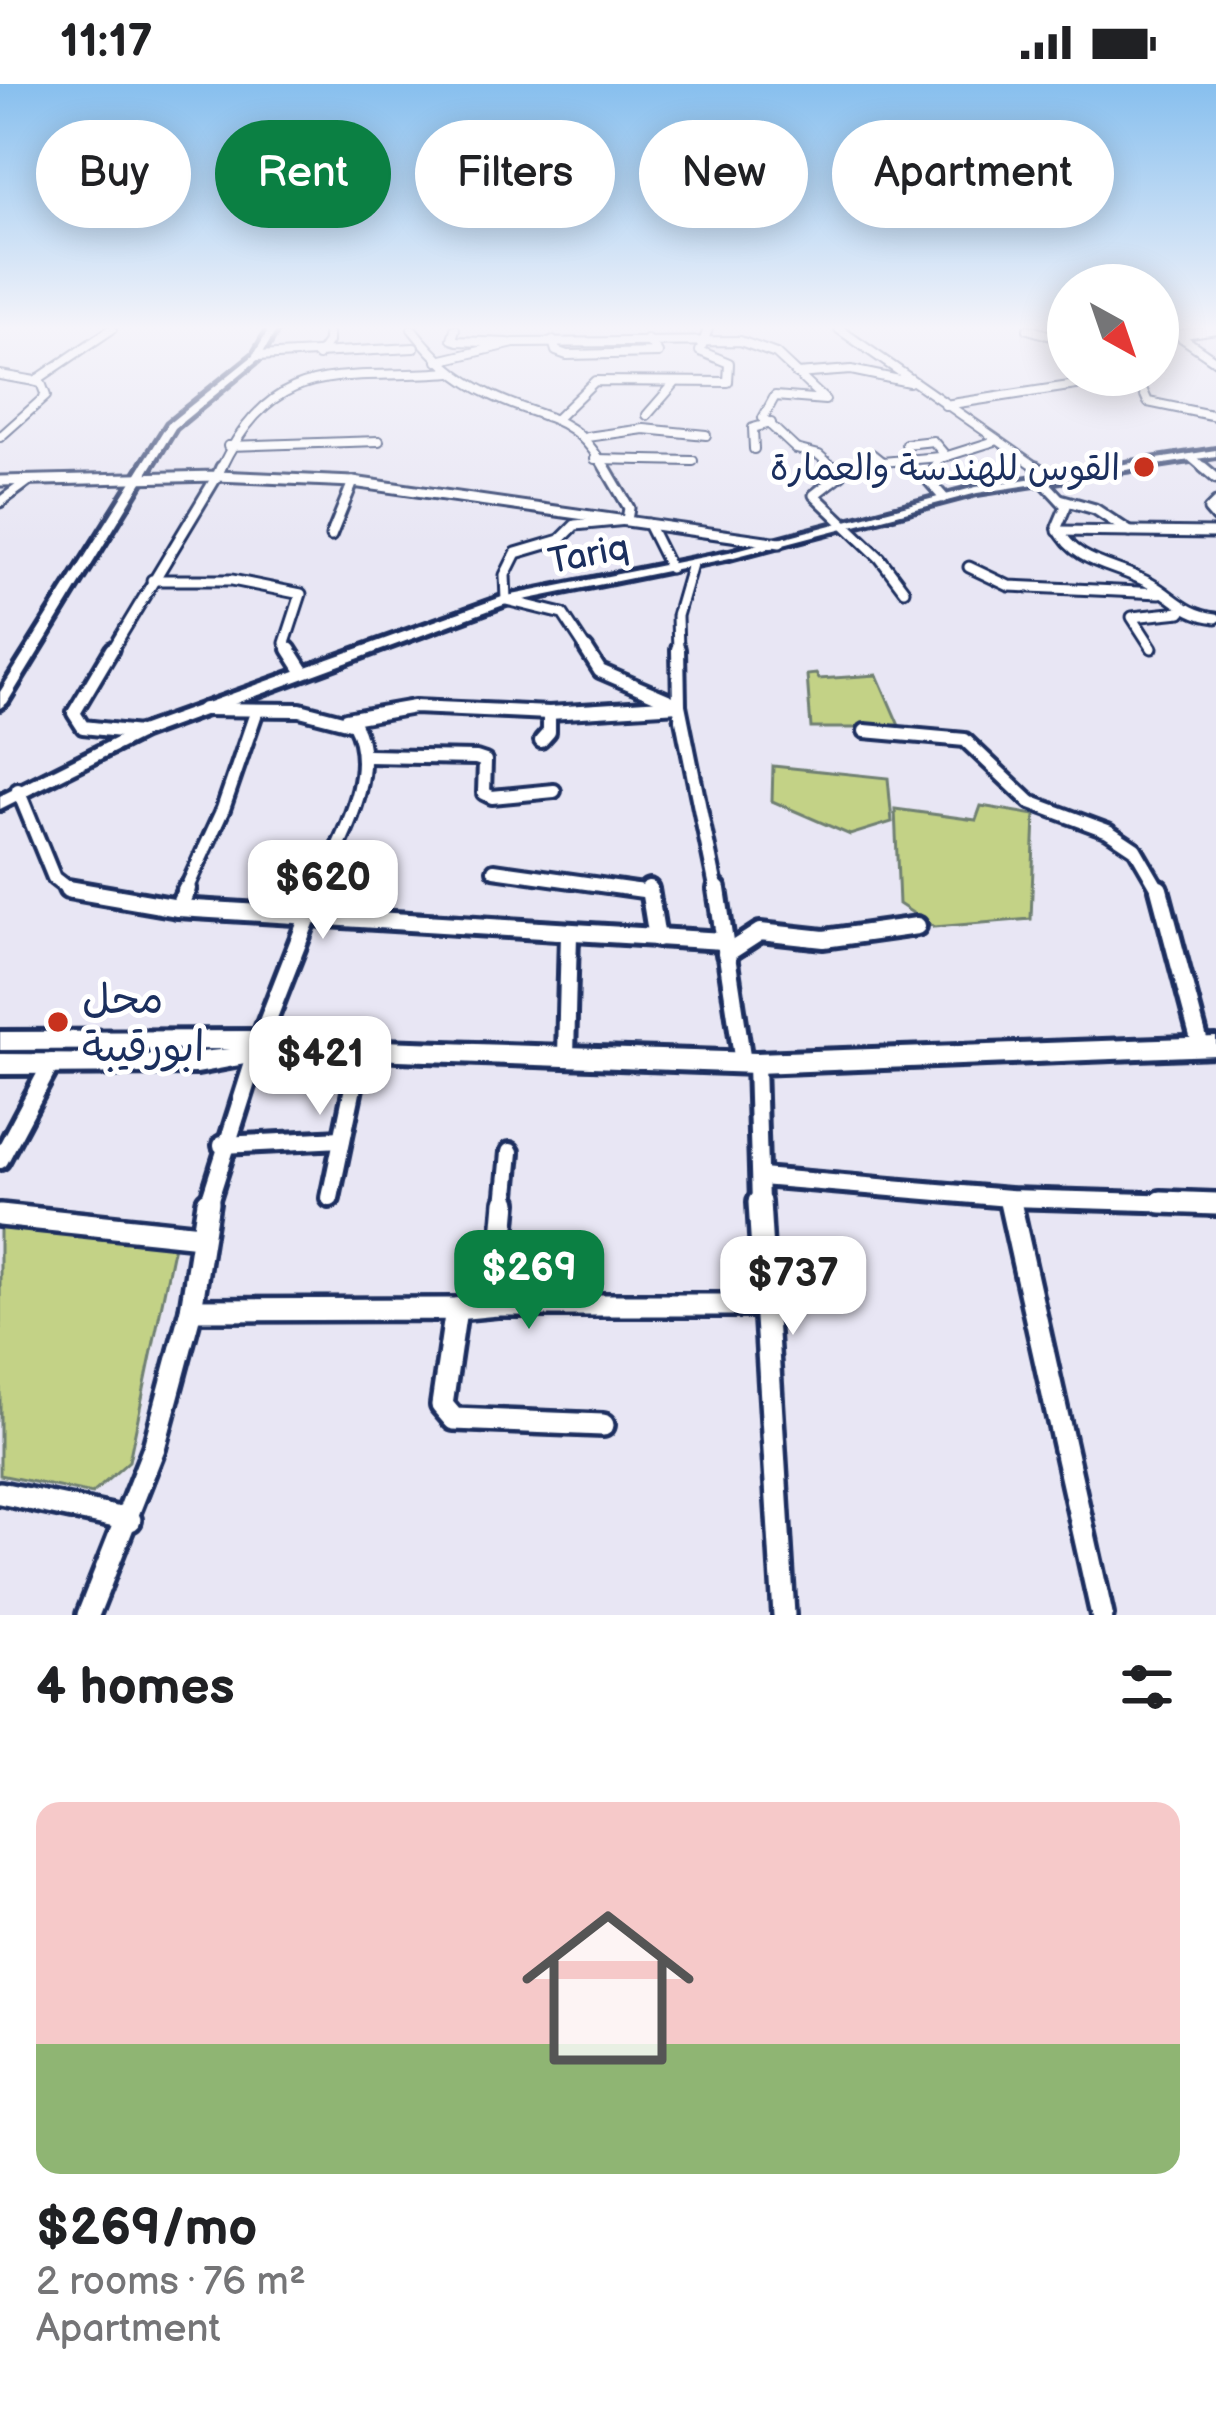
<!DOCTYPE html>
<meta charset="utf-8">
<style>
:root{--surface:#fff;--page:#f6f6f6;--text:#202124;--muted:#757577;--accent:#0b8043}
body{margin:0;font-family:"Balsamiq Sans","Playpen Sans Arabic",sans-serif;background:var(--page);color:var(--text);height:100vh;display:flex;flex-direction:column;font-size:45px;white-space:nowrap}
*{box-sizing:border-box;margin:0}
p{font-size:39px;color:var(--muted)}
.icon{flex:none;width:66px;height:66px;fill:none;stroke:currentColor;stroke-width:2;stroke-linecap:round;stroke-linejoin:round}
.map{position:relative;height:1531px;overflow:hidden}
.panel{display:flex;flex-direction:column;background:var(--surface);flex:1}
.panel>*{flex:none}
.hud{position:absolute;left:36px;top:36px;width:1146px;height:108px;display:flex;gap:24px}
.needle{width:78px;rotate:140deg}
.tools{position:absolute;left:1047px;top:180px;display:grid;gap:24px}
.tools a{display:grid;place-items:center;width:132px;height:132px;border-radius:50%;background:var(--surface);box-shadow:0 6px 30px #0003;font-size:60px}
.price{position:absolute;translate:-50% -102px;padding:0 27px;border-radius:24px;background:#fff;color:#222;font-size:39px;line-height:78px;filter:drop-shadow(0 3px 6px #0008)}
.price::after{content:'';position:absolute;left:50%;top:72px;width:36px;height:27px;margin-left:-18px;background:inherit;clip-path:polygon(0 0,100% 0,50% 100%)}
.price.active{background:var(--accent);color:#fff}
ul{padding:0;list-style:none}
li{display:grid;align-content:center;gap:24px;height:636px;padding:0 36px}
li span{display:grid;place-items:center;height:372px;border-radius:24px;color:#555}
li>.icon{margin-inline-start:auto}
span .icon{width:216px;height:216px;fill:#fffc;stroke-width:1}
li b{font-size:51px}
h2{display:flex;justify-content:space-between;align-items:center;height:144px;padding:0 36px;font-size:51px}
.chip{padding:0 42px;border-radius:54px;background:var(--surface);box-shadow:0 6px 30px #0003;font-size:42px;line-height:108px}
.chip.active{background:var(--accent);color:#fff}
.status{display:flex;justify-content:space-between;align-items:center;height:84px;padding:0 60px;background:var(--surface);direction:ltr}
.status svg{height:33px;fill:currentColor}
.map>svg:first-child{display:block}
.green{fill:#c3d286;stroke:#6f8072;stroke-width:3}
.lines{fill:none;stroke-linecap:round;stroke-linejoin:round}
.minor-far4-casing{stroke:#1b2f5e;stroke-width:12}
.minor-far3-casing{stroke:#1b2f5e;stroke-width:15}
.minor-far2-casing{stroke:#1b2f5e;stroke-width:20}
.minor-far1-casing{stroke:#1b2f5e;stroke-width:26}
.minor-casing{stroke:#1b2f5e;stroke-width:30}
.major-casing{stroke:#1b2f5e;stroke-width:10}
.minor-far4{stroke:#fff;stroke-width:8}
.minor-far3{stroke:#fff;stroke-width:9}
.minor-far2{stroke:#fff;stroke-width:12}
.minor-far1{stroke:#fff;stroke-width:16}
.minor{stroke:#fff;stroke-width:21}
.major{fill:#fff;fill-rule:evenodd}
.poi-dot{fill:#c8321e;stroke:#fff;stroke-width:4.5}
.labels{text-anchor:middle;stroke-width:10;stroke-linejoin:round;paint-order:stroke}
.far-poi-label{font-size:36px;fill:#1b2f5e;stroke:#fff;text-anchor:end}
.far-street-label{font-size:36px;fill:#1b2f5e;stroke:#fff}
.poi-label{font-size:42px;fill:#1b2f5e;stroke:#fff;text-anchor:start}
</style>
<div class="status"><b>11:17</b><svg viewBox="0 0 49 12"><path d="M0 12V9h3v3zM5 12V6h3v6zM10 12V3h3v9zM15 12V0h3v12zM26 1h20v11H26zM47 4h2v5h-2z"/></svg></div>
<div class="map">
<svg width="1216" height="1531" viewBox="0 0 1216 1531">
<rect width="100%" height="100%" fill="#e8e6f4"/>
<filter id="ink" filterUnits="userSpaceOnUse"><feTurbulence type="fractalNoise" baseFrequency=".00833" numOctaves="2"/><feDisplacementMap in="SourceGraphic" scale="24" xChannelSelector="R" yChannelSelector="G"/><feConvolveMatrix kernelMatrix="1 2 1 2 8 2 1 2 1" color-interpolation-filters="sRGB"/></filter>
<g filter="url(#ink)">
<g class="green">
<polygon points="816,590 819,595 877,591 900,644 811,644 807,591"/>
<polygon points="773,682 888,694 892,738 850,751 772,717"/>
<polygon points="981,722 1035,731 1031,835 934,843 899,820 895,725 976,736"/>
<polygon points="0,1140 174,1161 129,1377 92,1410 0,1391"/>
</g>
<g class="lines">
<defs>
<g id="minor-far4">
<path d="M412,245C435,274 457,295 491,311C546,338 572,327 606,386"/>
<polyline points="455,245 452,255 458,257 508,259"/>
<polyline points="839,245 1041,386"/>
<polyline points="1028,245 1068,257"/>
<polyline points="1216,245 1178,251 1216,277"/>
<polyline points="553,257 556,267 567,271 658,269 647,256"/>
<polyline points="257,272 414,264"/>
<polyline points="318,272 328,258 328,245"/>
<polyline points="438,277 514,259 740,257 776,270 825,316 775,312 763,334 796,365 819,371 836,386"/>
<polyline points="796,290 851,286 909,298"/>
<polyline points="0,291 35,297 112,245"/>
<polyline points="945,321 1122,294 1140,300 1148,318 1216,332"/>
<polyline points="647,331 674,300"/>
<polyline points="556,335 595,297 728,298 729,279 700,267 708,245"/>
<polyline points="0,353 46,312 41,299 33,297"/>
<polyline points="587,353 644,345 706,351"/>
<polyline points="906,360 933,357 945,371"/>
<polyline points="228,362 379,357"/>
<polyline points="754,365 753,344 771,339"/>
<polyline points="872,370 882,378 940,373"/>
<polyline points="1192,374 1206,386"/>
<polyline points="595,375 693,377"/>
<path d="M220,386C276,269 341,297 451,288"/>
<polyline points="934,386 938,375 995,357"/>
</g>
<g id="minor-far3">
<polyline points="833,383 841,390 814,411 880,474 904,506"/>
<polyline points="935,383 929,397 944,414"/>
<polyline points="1036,383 1051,393"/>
<polyline points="1203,383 1216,394"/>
<path d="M1041,395L1066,422L1057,443C1076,482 1117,480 1151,500C1175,514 1186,531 1216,534"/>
<polyline points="0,397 217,392 221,383"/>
<polyline points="353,398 780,459"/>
<polyline points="1060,415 1095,425 1130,448"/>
<polyline points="0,418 27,398"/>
<polyline points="1216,419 1209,426 1216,434"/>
<polyline points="648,440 670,484"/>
<polyline points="1058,447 1216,449"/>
<polyline points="969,483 1009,502 1160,509"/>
<polyline points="152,496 232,496 301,510 285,559 291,568"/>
<polyline points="1152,564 1132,533 1181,528"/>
<polyline points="111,568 217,392 353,398 331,452"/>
<polyline points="588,568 563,530 506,516 505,491 516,469 560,456 575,441 627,436 629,424 605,383"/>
<polyline points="678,568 677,532 692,480"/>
</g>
<g id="minor-far2">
<polyline points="112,565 74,629 83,643 139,649"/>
<polyline points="289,565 303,587"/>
<polyline points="586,565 600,587 679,621 717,808"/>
<path d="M204,625L300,626L354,640C382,691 338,757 318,808"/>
<polyline points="549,629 679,621 678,565"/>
<polyline points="346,635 414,623 549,629 549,648 541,657"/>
<polyline points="865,647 965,656 1030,718 1108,747 1135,765 1160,808"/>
<polyline points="367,672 476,674 485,677 484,709 492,713 554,707"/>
<polyline points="18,706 54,794 72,808"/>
<polyline points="494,786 650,808"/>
<polyline points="185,808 223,725 257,626"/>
</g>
<g id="minor-far1">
<polyline points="68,805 178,824 723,857"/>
<polyline points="649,805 657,854"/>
<polyline points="717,805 743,979"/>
<polyline points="1159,805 1201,963"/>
<polyline points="178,824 187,805"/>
<polyline points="726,870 760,848 824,855 917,842"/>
<polyline points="260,956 319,805"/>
<polyline points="566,972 569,850"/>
<polyline points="756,979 760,1121"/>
<polyline points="222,1061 342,1055"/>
<polyline points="0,1076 52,978"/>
<polyline points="761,1093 1009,1114 1216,1120"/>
<polyline points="330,1114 361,965"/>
<polyline points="1009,1114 1011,1121"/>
<polyline points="208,1121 255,973"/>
<polyline points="505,1121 510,1068"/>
</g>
<g id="minor">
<polyline points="506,1118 497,1221 762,1221"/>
<polyline points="759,1118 784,1531"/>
<polyline points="1010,1118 1102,1531"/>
<polyline points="1161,1118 1216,1120"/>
<polyline points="0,1131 200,1152"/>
<polyline points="456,1225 497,1221"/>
<polyline points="191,1226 456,1225 442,1321 454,1335 603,1341"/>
<polyline points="0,1409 130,1436"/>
<polyline points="88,1531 154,1364 191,1226 208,1118"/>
</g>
<g id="major">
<polygon points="269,245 277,245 260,274 175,344 7,619 0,624 0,608 168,340 254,271"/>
<polygon points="1216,366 1216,372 977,409 730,474 509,519 144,653 0,725 0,712 134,645 502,513 729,468 976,403"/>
<polygon points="260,947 267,950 270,957 288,954 756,969 1216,953 1216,971 756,989 288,972 197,989 0,990 0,970 173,971 229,965 0,966 0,948"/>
</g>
</defs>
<use href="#minor-far4" class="minor-far4-casing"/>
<use href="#minor-far3" class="minor-far3-casing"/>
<use href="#minor-far2" class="minor-far2-casing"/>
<use href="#minor-far1" class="minor-far1-casing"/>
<use href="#minor" class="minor-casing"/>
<use href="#major" class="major-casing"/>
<use href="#minor-far4" class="minor-far4"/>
<use href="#minor-far3" class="minor-far3"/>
<use href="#minor-far2" class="minor-far2"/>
<use href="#minor-far1" class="minor-far1"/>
<use href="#minor" class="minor"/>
<use href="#major" class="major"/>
</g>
</g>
<linearGradient id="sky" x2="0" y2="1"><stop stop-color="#87bfee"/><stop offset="0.53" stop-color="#f5f4fa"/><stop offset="1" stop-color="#f5f4fa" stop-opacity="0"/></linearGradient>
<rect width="1216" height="459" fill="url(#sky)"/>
<g class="poi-dot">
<circle cx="1144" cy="383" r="12"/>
<circle cx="58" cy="938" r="12"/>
</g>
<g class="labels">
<g class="far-poi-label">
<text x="1120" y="396">القوس للهندسة والعمارة</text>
</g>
<g class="far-street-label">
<text transform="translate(588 469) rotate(-11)" y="13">Tariq</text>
</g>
<g class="poi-label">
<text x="82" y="929">محل<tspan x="82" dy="48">ابورقيبة</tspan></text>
</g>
</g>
</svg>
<div class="tools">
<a><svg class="needle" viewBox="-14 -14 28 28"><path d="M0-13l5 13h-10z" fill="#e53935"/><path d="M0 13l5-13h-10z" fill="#757577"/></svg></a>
</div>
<b class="price" style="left:323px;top:858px">$620</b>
<b class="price" style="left:320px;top:1034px">$421</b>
<b class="price active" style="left:529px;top:1248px">$269</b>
<b class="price" style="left:793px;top:1254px">$737</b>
<div class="hud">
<a class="chip">Buy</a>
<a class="chip active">Rent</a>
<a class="chip">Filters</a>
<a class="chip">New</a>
<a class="chip">Apartment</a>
</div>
</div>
<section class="panel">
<h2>4 homes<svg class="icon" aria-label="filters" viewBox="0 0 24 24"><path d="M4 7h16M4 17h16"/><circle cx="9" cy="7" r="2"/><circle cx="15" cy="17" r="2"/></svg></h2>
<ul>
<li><span style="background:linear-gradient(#f6c9c9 65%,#8fb573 0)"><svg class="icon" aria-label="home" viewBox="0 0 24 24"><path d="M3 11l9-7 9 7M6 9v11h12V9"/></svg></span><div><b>$269/mo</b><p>2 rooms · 76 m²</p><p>Apartment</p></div></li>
</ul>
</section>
